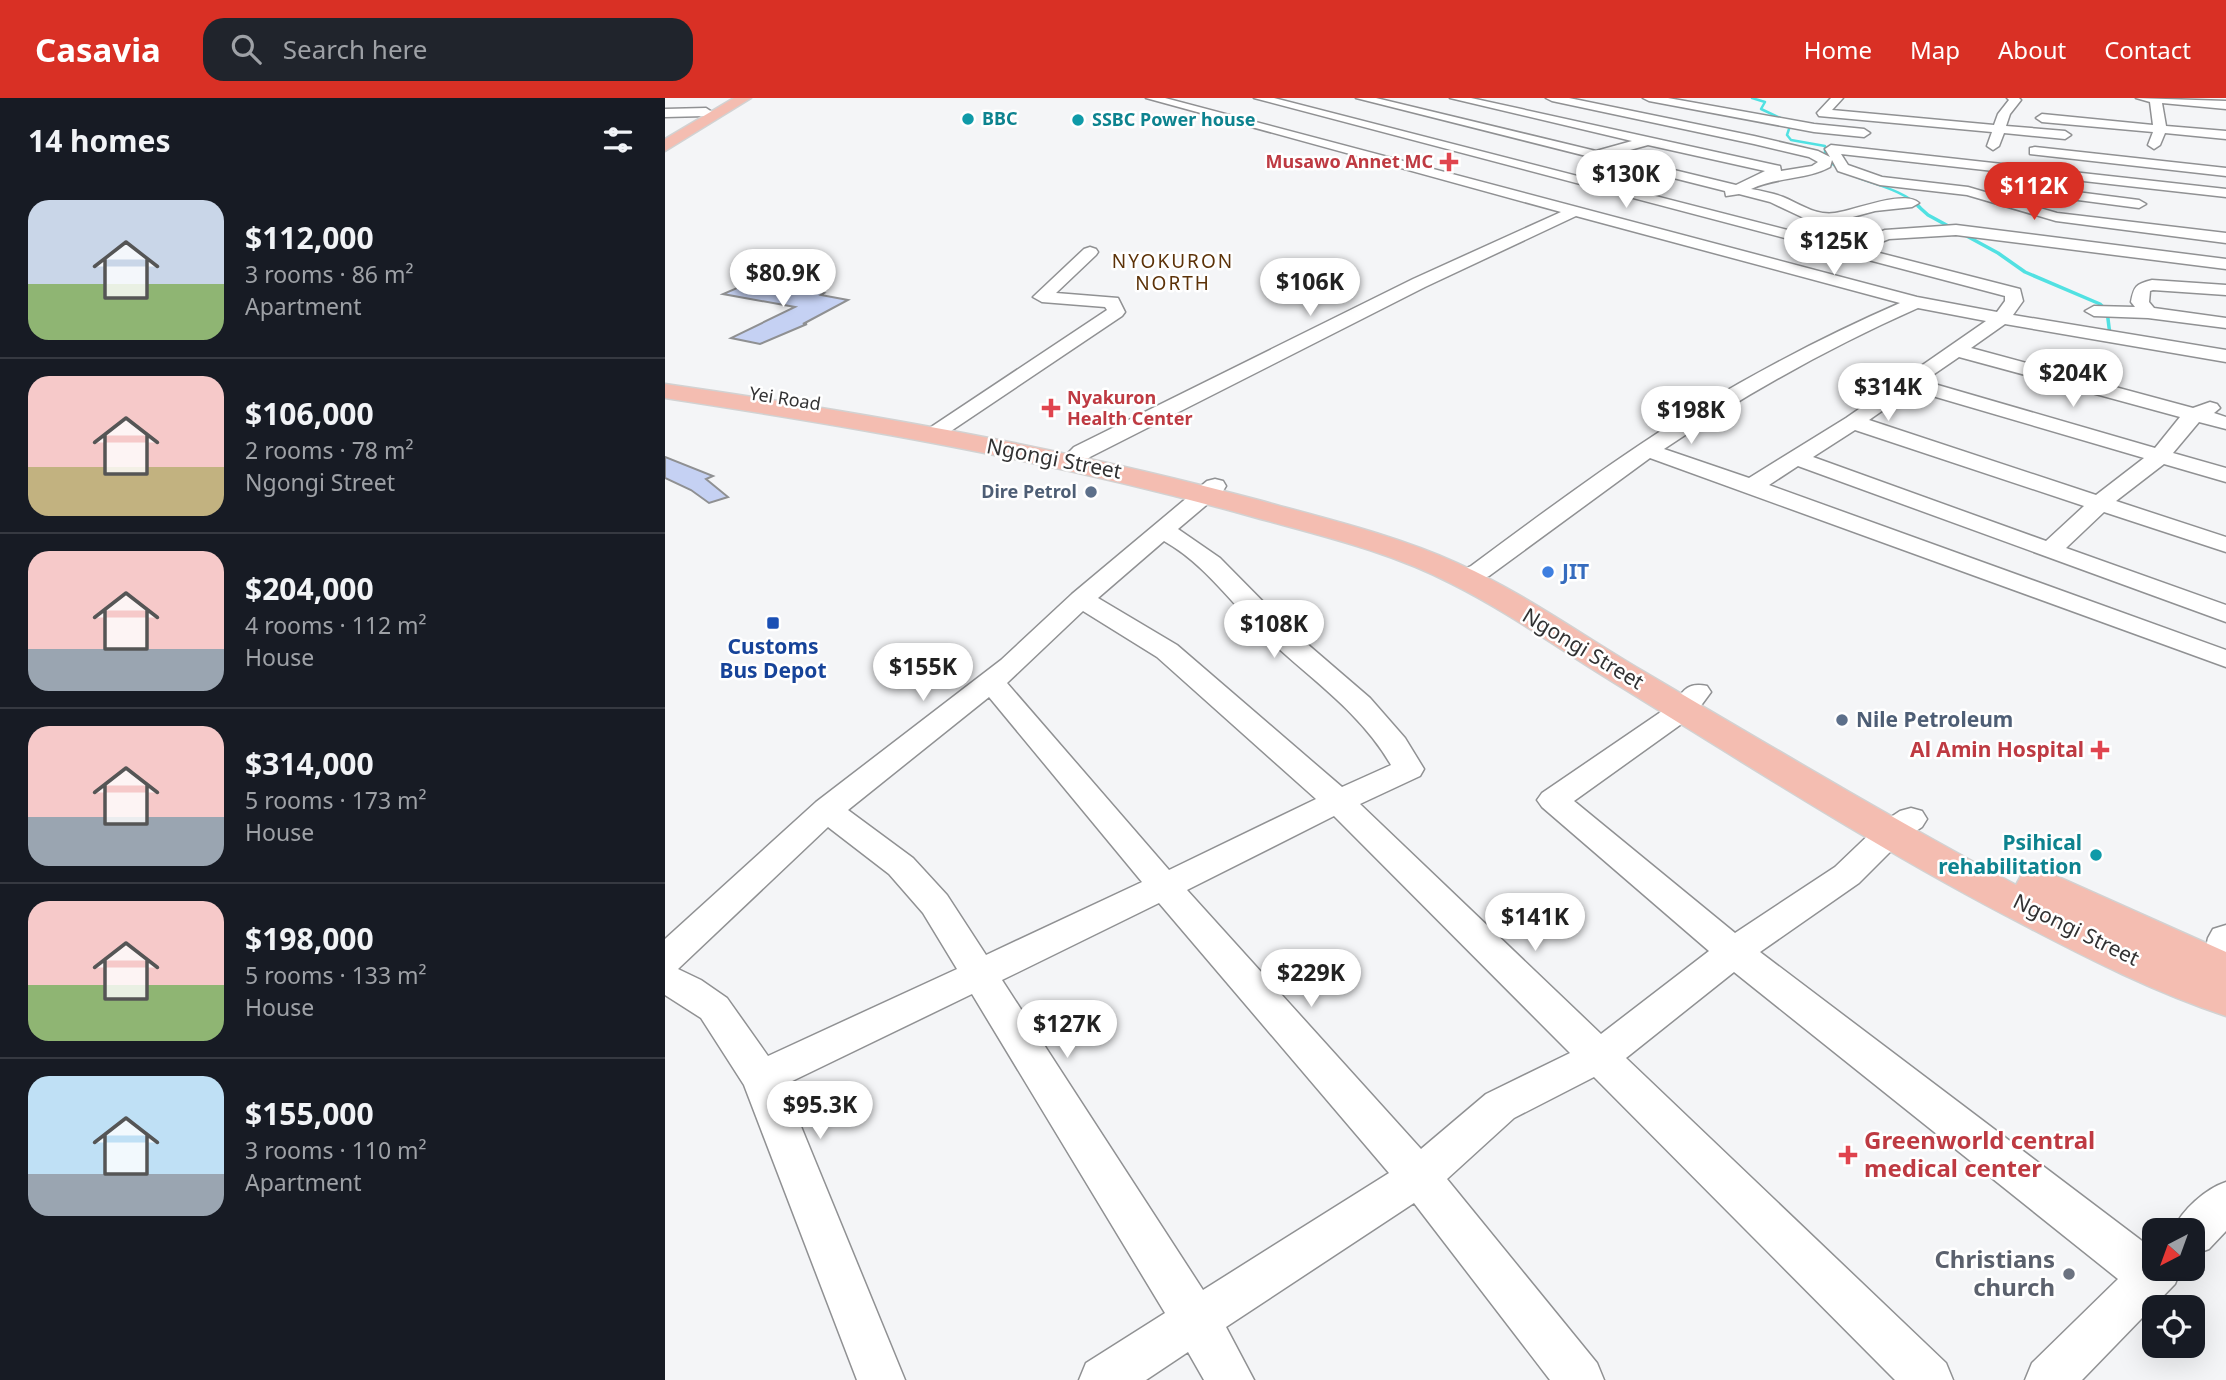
<!DOCTYPE html>
<meta charset="utf-8">
<style>
:root{--surface:#171b24;--page:#20242c;--text:#f1f3f6;--muted:#9ea1a6;--line:#363941;--accent:#d93025}
body{margin:0;font-family:"Noto Sans",sans-serif;background:var(--page);color:var(--text);height:100vh;display:flex;flex-direction:column;font-size:26px;white-space:nowrap}
*{box-sizing:border-box;margin:0}
p{font-size:23px;color:var(--muted)}
.icon{flex:none;width:38px;height:38px;fill:none;stroke:currentColor;stroke-width:2;stroke-linecap:round;stroke-linejoin:round}
.map{position:relative;flex:1;overflow:hidden}
.panel{display:flex;flex-direction:column;background:var(--surface);width:665px}
.panel>*{flex:none}
.needle{width:46px;rotate:221deg}
.tools{position:absolute;left:1477px;top:1120px;display:grid;gap:14px}
.tools a{display:grid;place-items:center;width:63px;height:63px;border-radius:14px;background:var(--surface);box-shadow:0 7px 28px #0002;font-size:35px}
.price{position:absolute;translate:-50% -60px;padding:0 16px;border-radius:24px;background:#fff;color:#222;font-size:23px;line-height:46px;filter:drop-shadow(0 2px 4px #0008)}
.price::after{content:'';position:absolute;left:50%;top:42px;width:21px;height:16px;margin-left:-10px;background:inherit;clip-path:polygon(0 0,100% 0,50% 100%)}
.price.selected{background:var(--accent);color:#fff}
ul{padding:0;list-style:none}
li{display:flex;align-items:center;gap:21px;height:175px;padding:0 28px}
li+li{border-top:2px solid var(--line)}
li span{display:grid;place-items:center;flex:none;width:196px;height:140px;border-radius:21px;color:#555}
li>.icon{margin-inline-start:auto}
span .icon{width:84px;height:84px;fill:#fffc;stroke-width:1}
li b{font-size:30px}
h2{display:flex;justify-content:space-between;align-items:center;height:84px;padding:0 28px;font-size:30px}
header{display:flex;align-items:center;gap:42px;box-sizing:border-box;height:98px;padding:0 35px;background:var(--accent);color:#fff}
header strong{font-size:33px}
nav{display:flex;gap:38px;margin-inline-start:auto;font-size:24px}
.search{width:490px;height:63px;background:var(--page);display:flex;align-items:center;gap:18px;box-sizing:border-box;padding:0 24px;border-radius:21px;color:var(--muted);font-size:26px}
main{display:flex;flex:1;min-height:0}
.map>svg:first-child{display:block}
.lines{fill:none;stroke-linecap:round;stroke-linejoin:round}
.stream-far1{stroke:#51e1e2;stroke-width:2.5}
.stream{stroke:#51e1e2;stroke-width:3.5}
.building{fill:#c5d1f3;stroke:#8f9092;stroke-width:2}
.minor-casing{stroke:#909193;stroke-width:3}
.major-casing{stroke:#d2d2d2;stroke-width:3}
.minor{fill:#fff;fill-rule:evenodd}
.major{fill:#f4bdb1;fill-rule:evenodd}
.culture-dot{fill:#0f9aa8;stroke:#fff;stroke-width:2.5}
.health-dot{fill:#e0444e;stroke:#fff;stroke-width:2.5}
.service-dot{fill:#5c6f8a;stroke:#fff;stroke-width:2.5}
.shop-dot{fill:#3f7fe0;stroke:#fff;stroke-width:2.5}
.transit-dot{fill:#1a4fb4;stroke:#fff;stroke-width:2.5}
.worship-dot{fill:#6b7280;stroke:#fff;stroke-width:2.5}
.labels{text-anchor:middle;stroke-width:5;stroke-linejoin:round;paint-order:stroke}
.far-culture-label{font-size:18px;font-weight:bold;fill:#0d838f;stroke:#fff;text-anchor:start}
.far-health-label{font-size:18px;font-weight:bold;fill:#be3a42;stroke:#fff;text-anchor:end}
.far-street-label{font-size:18px;fill:#323233;stroke:#fff}
.far-service-label{font-size:18px;font-weight:bold;fill:#4e5e75;stroke:#fff;text-anchor:end}
.far-neighbourhood-label{font-size:19px;letter-spacing:2px;fill:#5c3208;stroke:#fff}
.street-label{font-size:21px;fill:#323233;stroke:#fff}
.shop-label{font-size:21px;font-weight:bold;fill:#366cbe;stroke:#fff;text-anchor:start}
.transit-label{font-size:21px;font-weight:bold;fill:#164399;stroke:#fff}
.service-label{font-size:21px;font-weight:bold;fill:#4e5e75;stroke:#fff;text-anchor:start}
.health-label{font-size:21px;font-weight:bold;fill:#be3a42;stroke:#fff;text-anchor:end}
.culture-label{font-size:21px;font-weight:bold;fill:#0d838f;stroke:#fff;text-anchor:end}
.near-health-label{font-size:24px;font-weight:bold;fill:#be3a42;stroke:#fff;text-anchor:start}
.near-worship-label{font-size:24px;font-weight:bold;fill:#5b616d;stroke:#fff;text-anchor:end}
</style>
<header>
<strong>Casavia</strong>
<div class="search"><svg class="icon" aria-label="search" viewBox="0 0 24 24"><circle cx="10" cy="10" r="6"/><path d="M15 15l6 6"/></svg>Search here</div>
<nav><a>Home</a><a>Map</a><a>About</a><a>Contact</a></nav>
</header>
<main>
<section class="panel">
<h2>14 homes<svg class="icon" aria-label="filters" viewBox="0 0 24 24"><path d="M4 7h16M4 17h16"/><circle cx="9" cy="7" r="2"/><circle cx="15" cy="17" r="2"/></svg></h2>
<ul>
<li><span style="background:linear-gradient(#c9d6e8 60%,#8fb573 0)"><svg class="icon" aria-label="home" viewBox="0 0 24 24"><path d="M3 11l9-7 9 7M6 9v11h12V9"/></svg></span><div><b>$112,000</b><p>3 rooms · 86 m²</p><p>Apartment</p></div></li>
<li><span style="background:linear-gradient(#f6c9c9 65%,#c2b280 0)"><svg class="icon" aria-label="home" viewBox="0 0 24 24"><path d="M3 11l9-7 9 7M6 9v11h12V9"/></svg></span><div><b>$106,000</b><p>2 rooms · 78 m²</p><p>Ngongi Street</p></div></li>
<li><span style="background:linear-gradient(#f6c9c9 70%,#9aa5b1 0)"><svg class="icon" aria-label="home" viewBox="0 0 24 24"><path d="M3 11l9-7 9 7M6 9v11h12V9"/></svg></span><div><b>$204,000</b><p>4 rooms · 112 m²</p><p>House</p></div></li>
<li><span style="background:linear-gradient(#f6c9c9 65%,#9aa5b1 0)"><svg class="icon" aria-label="home" viewBox="0 0 24 24"><path d="M3 11l9-7 9 7M6 9v11h12V9"/></svg></span><div><b>$314,000</b><p>5 rooms · 173 m²</p><p>House</p></div></li>
<li><span style="background:linear-gradient(#f6c9c9 60%,#8fb573 0)"><svg class="icon" aria-label="home" viewBox="0 0 24 24"><path d="M3 11l9-7 9 7M6 9v11h12V9"/></svg></span><div><b>$198,000</b><p>5 rooms · 133 m²</p><p>House</p></div></li>
<li><span style="background:linear-gradient(#bfe0f5 70%,#9aa5b1 0)"><svg class="icon" aria-label="home" viewBox="0 0 24 24"><path d="M3 11l9-7 9 7M6 9v11h12V9"/></svg></span><div><b>$155,000</b><p>3 rooms · 110 m²</p><p>Apartment</p></div></li>
</ul>
</section>
<div class="map">
<svg width="1561" height="1282" viewBox="0 0 1561 1282">
<rect width="100%" height="100%" fill="#f4f5f7"/>
<g class="lines">
<path class="stream-far1" d="M1087,0L1100,4L1096,11L1126,25L1122,37L1126,42L1160,48V59C1184,86 1228,83 1255,109"/>
<polyline class="stream" points="1253,108 1263,117 1333,155 1360,174 1435,206 1442,213 1445,237"/>
</g>
<g class="building">
<polygon points="86,184 159,195 156,197 183,202 138,226 142,226 95,246 66,240 130,209 58,196"/>
<polygon points="0,359 48,378 41,381 63,399 44,405 26,392 0,380"/>
</g>
<g class="lines">
<defs>
<g id="minor">
<path d="M481,0H500L1252,199L1332,214L1340,203V198L589,0H609L1181,147L1220,132L1291,127L1561,161V171L1291,137L1224,141L1199,151L1355,191L1358,203L1348,217L1561,252V264L1340,226L1306,250L1528,310L1545,304L1552,306L1555,310L1549,315L1561,319V331L1534,324L1508,355L1561,370V384L1499,366L1451,403L1561,439V454L1439,414L1401,450L1561,507V524L1133,368L1104,387L1561,552V569L985,360L824,478L799,488L790,485L786,480L790,475L806,468C880,413 954,358 1032,310C1097,271 1166,235 1235,205L911,118L760,189L425,359L414,368H398L395,363L409,349L748,181L896,114ZM1253,210L1321,223L1181,320L1084,380L999,351C1079,297 1165,249 1253,210ZM1294,259L1515,319L1490,350L1259,283ZM1247,292L1479,360L1431,397L1204,322ZM1190,332L1419,408L1381,443L1148,359Z"/>
<path d="M691,0H711L931,53L967,43L785,0H806L1110,67L1115,68L1116,73L1147,68L1153,64L1144,59L1089,46L887,3L881,0H904L1089,38L1153,53L1165,59L1160,51L1166,47L1561,91V99L1176,56L1183,67L1217,79L1303,89L1392,115L1561,135V145L1391,123L1302,97L1215,87L1173,73L1167,62L1165,69C1141,82 1111,79 1086,91C1097,93 1108,95 1118,99C1135,106 1151,118 1170,115C1189,113 1239,91 1254,105L1247,109L1210,113L1169,124L1141,121L1105,104L1074,96L1061,98L1060,93ZM983,47L1100,73L1071,87L947,57Z"/>
<polygon points="978,0 1003,0 1149,26 1199,31 1205,35 1199,39 1149,34 984,3"/>
<polygon points="1166,0 1178,0 1167,12 1329,27 1333,16 1344,2 1342,0 1354,0 1356,2 1345,16 1341,28 1400,33 1406,37 1400,41 1339,35 1334,48 1328,52 1322,48 1327,34 1154,18 1152,15"/>
<polygon points="1471,0 1561,3 1561,11 1497,5 1501,28 1561,33 1561,41 1500,35 1495,47 1489,51 1483,47 1488,34 1377,24 1371,20 1377,16 1488,27 1485,4"/>
<polygon points="0,11 41,10 47,14 41,18 0,19"/>
<polygon points="1370,49 1561,70 1561,78 1365,56 1365,50"/>
<polygon points="1342,85 1474,102 1481,106 1474,110 1337,92 1335,89"/>
<polygon points="425,149 431,151 433,154 431,157 391,195 453,200 460,214 457,218 274,341 260,341 256,337 260,333 442,212 440,209 377,204 368,199 419,151"/>
<path d="M1487,182L1561,187V197L1488,192L1485,193L1484,204L1489,210L1561,220V230L1483,220L1429,218L1420,213L1429,208L1470,209L1466,204C1469,188 1471,186 1487,182Z"/>
<path d="M550,381L558,383L561,388L558,393L513,431L555,460L626,532L705,600L740,640L759,671L755,678L695,706L936,936L1044,853L877,709L872,702L877,695L1009,605C1019,591 1024,584 1042,588L1046,594L1029,617L909,703L1070,835L1170,769L1214,727L1235,713L1246,710L1257,713L1262,721L1257,729L1236,743L1194,785L1095,854L1489,1152V1171H1516L1510,1186L1417,1282H1360L1367,1265L1453,1181L1069,874L961,960L1281,1265L1288,1282H1230L929,979L849,1020L782,1081L932,1265L939,1282H885L749,1105L561,1229L589,1282H539L523,1254L481,1282H414L421,1265L500,1215L307,896L119,987L240,1282H192L79,987L36,920L0,897V841L151,704L336,562L407,496L542,383ZM499,443C541,467 566,505 600,538C644,580 695,613 726,667L677,689L512,547L433,500ZM418,513L492,559L651,701L504,772L342,585ZM324,599L477,784L321,857L282,797L248,760L183,712ZM669,718L905,955L821,996L756,1051L522,792ZM163,729L224,776L258,815L292,871L103,958L62,900L36,882L13,871ZM494,805L724,1075L538,1192L337,882Z"/>
<polygon points="1561,827 1561,902 1549,905 1536,901 1531,891 1543,840 1548,831"/>
<path d="M1561,1084V1133L1544,1151L1528,1157V1132H1508C1517,1112 1540,1091 1561,1084Z"/>
</g>
<g id="major">
<polygon points="69,0 86,0 0,53 0,41"/>
<path d="M0,286C201,315 401,350 597,403C662,421 730,437 792,465C857,494 915,536 976,572C1100,645 1224,719 1351,787L1357,776L1372,772L1387,776L1561,854V918C1491,895 1424,861 1359,827C1217,754 1083,667 948,584C894,551 843,514 787,486C724,453 653,437 585,418C393,364 197,330 0,300Z"/>
</g>
</defs>
<use href="#minor" class="minor-casing"/>
<use href="#major" class="major-casing"/>
<use href="#minor" class="minor"/>
<use href="#major" class="major"/>
</g>
<g class="culture-dot">
<circle cx="303" cy="21" r="7"/>
<circle cx="413" cy="22" r="7"/>
<circle cx="1431" cy="757" r="7"/>
</g>
<g class="health-dot">
<path d="M780.5 53.5h7v7h7v7h-7v7h-7v-7h-7v-7h7z"/>
<path d="M382.5 299.5h7v7h7v7h-7v7h-7v-7h-7v-7h7z"/>
<path d="M1431.5 641.5h7v7h7v7h-7v7h-7v-7h-7v-7h7z"/>
<path d="M1179.5 1046.5h7v7h7v7h-7v7h-7v-7h-7v-7h7z"/>
</g>
<g class="service-dot">
<circle cx="426" cy="394" r="7"/>
<circle cx="1177" cy="622" r="7"/>
</g>
<circle class="shop-dot" cx="883" cy="474" r="7"/>
<rect class="transit-dot" x="101" y="518" width="14" height="14" rx="3.5"/>
<circle class="worship-dot" cx="1404" cy="1176" r="7"/>
<g class="labels">
<g class="far-culture-label">
<text x="317" y="27">BBC</text>
<text x="427" y="28">SSBC Power house</text>
</g>
<g class="far-health-label">
<text x="768" y="70">Musawo Annet MC</text>
<text x="402" y="306" text-anchor="start">Nyakuron<tspan x="402" dy="21">Health Center</tspan></text>
</g>
<g class="far-street-label">
<text transform="translate(120 301) rotate(9)" y="6">Yei Road</text>
</g>
<g class="far-service-label">
<text x="412" y="400">Dire Petrol</text>
</g>
<g class="far-neighbourhood-label">
<text x="508" y="170">NYOKURON<tspan x="508" dy="22">NORTH</tspan></text>
</g>
<g class="street-label">
<text transform="translate(389 361) rotate(11)" y="7">Ngongi Street</text>
<text transform="translate(918 551) rotate(31)" y="7">Ngongi Street</text>
<text transform="translate(1411 832) rotate(26)" y="7">Ngongi Street</text>
</g>
<g class="shop-label">
<text x="897" y="481">JIT</text>
</g>
<g class="transit-label">
<text x="108" y="556">Customs<tspan x="108" dy="24">Bus Depot</tspan></text>
</g>
<g class="service-label">
<text x="1191" y="629">Nile Petroleum</text>
</g>
<g class="health-label">
<text x="1419" y="659">Al Amin Hospital</text>
</g>
<g class="culture-label">
<text x="1417" y="752">Psihical<tspan x="1417" dy="24">rehabilitation</tspan></text>
</g>
<g class="near-health-label">
<text x="1199" y="1051">Greenworld central<tspan x="1199" dy="28">medical center</tspan></text>
</g>
<g class="near-worship-label">
<text x="1390" y="1170">Christians<tspan x="1390" dy="28">church</tspan></text>
</g>
</g>
</svg>
<div class="tools">
<a><svg class="needle" viewBox="-14 -14 28 28"><path d="M0-13l5 13h-10z" fill="#e53935"/><path d="M0 13l5-13h-10z" fill="#9ea1a6"/></svg></a>
<a><svg class="icon" aria-label="locate" viewBox="0 0 24 24"><circle cx="12" cy="12" r="6"/><path d="M12 2v4M12 18v4M2 12h4M18 12h4"/></svg></a>
</div>
<b class="price" style="left:961px;top:112px">$130K</b>
<b class="price selected" style="left:1369px;top:124px">$112K</b>
<b class="price" style="left:1169px;top:179px">$125K</b>
<b class="price" style="left:118px;top:211px">$80.9K</b>
<b class="price" style="left:645px;top:220px">$106K</b>
<b class="price" style="left:1408px;top:311px">$204K</b>
<b class="price" style="left:1223px;top:325px">$314K</b>
<b class="price" style="left:1026px;top:348px">$198K</b>
<b class="price" style="left:609px;top:562px">$108K</b>
<b class="price" style="left:258px;top:605px">$155K</b>
<b class="price" style="left:870px;top:855px">$141K</b>
<b class="price" style="left:646px;top:911px">$229K</b>
<b class="price" style="left:402px;top:962px">$127K</b>
<b class="price" style="left:155px;top:1043px">$95.3K</b>
</div>
</main>
